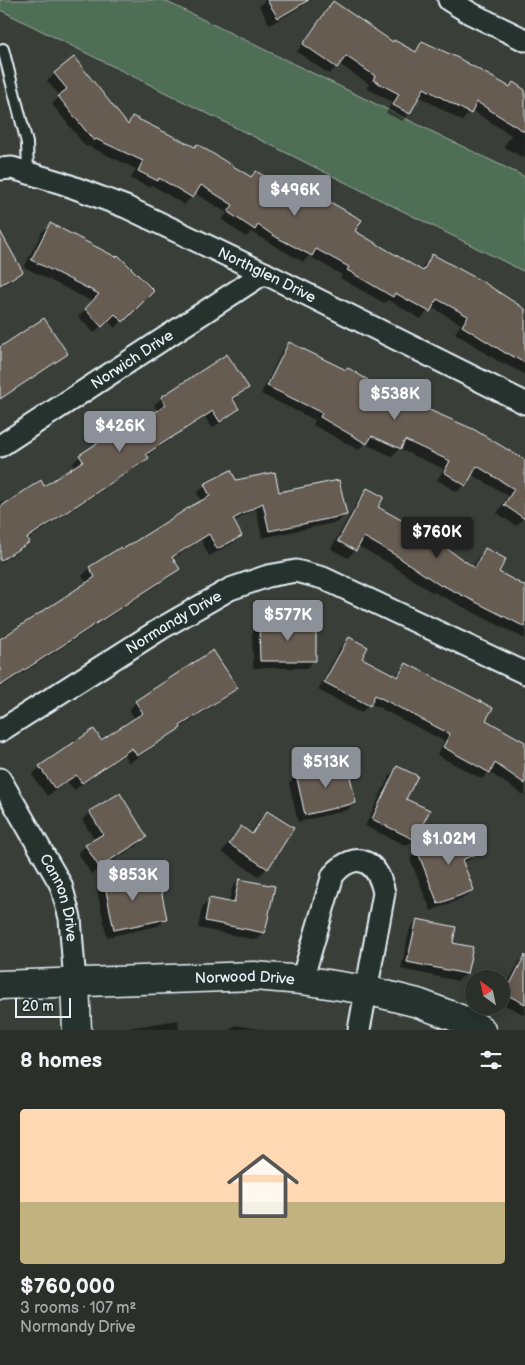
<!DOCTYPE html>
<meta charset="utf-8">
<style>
:root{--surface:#2b2f2a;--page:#333732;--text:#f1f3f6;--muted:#a6a9a8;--line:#474a47;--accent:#8c9099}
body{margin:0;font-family:"Balsamiq Sans",sans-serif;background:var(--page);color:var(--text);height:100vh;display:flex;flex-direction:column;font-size:19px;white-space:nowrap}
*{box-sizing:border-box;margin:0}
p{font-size:16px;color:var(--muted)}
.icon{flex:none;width:28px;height:28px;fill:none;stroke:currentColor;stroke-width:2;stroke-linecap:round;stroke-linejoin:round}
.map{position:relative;height:1030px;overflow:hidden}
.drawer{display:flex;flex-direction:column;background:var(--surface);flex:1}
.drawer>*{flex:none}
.needle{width:32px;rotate:327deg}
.controls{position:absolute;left:465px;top:970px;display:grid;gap:10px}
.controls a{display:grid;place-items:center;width:45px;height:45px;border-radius:50%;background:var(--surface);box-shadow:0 2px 12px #0003,0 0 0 1px var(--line);font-size:25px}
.scale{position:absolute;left:15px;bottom:12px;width:56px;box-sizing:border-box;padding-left:5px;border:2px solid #e8f1f8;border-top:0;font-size:14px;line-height:18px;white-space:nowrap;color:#e8f1f8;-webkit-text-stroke:4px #26332d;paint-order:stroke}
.price{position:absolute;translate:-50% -42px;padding:0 11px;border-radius:5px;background:var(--accent);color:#fff;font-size:16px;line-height:32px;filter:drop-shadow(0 1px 2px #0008)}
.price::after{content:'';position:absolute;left:50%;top:30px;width:15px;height:11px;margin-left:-8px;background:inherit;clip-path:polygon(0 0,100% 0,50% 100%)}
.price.active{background:#222;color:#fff}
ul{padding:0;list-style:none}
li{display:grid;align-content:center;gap:10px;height:265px;padding:0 20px}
li span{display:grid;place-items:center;height:155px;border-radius:5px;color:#555}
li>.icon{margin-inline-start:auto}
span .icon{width:90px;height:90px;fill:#fffc;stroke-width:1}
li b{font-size:21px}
h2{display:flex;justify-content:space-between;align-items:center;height:60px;padding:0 20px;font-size:21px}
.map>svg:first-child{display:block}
.green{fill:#506e56;stroke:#9cb0a7}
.shadow{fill:#0007}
.building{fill:#665b51;stroke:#e8f1f8}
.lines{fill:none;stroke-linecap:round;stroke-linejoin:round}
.lane-casing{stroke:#e8f1f8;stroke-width:14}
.street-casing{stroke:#e8f1f8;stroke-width:25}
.secondary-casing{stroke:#e8f1f8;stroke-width:31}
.lane{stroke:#26332d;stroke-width:10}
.street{stroke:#26332d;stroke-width:21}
.secondary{stroke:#26332d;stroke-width:28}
.labels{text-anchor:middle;stroke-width:4;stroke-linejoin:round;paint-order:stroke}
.street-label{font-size:15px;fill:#e8f1f8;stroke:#26332d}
</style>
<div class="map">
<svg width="525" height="1030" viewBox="0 0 525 1030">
<rect width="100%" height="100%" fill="#393f38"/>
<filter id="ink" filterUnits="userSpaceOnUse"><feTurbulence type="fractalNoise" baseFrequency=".02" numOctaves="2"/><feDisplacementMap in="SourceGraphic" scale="10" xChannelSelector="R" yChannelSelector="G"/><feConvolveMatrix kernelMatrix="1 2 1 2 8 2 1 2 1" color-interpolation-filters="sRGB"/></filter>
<g filter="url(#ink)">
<polygon class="green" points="0,0 163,0 525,177 525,272 0,10"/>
<g class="shadow">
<polygon points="265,0 312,0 270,25 259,6"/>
<polygon points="333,3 393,44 414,52 423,42 509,88 513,84 525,91 525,159 504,147 511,135 471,110 462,121 419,96 409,114 402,121 386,113 392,102 366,88 369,84 339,64 329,74 297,52 326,10"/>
<polygon points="55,74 126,124 132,118 250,178 256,172 308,206 317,196 354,232 420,271 425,263 433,255 525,311 525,374 498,361 455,333 461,324 431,307 421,319 388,300 384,303 340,278 342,275 309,256 303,262 251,232 246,237 222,220 227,213 195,193 184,205 152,185 149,187 131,179 136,169 88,146 86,147 52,104 60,96 47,81"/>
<polygon points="50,225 152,291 115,328 107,320 94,333 78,317 93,302 24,267 42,232"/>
<polygon points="0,238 22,272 14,279 0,287"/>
<polygon points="289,344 360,392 395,412 404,400 525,468 524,518 516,526 497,513 508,496 471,474 465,485 457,492 437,480 444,469 399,449 392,456 365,444 359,450 313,425 315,420 261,394 282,351"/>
<polygon points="0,349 66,353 58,361 0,399"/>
<polygon points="247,387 232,400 238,409 230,416 212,428 205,417 146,456 147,457 140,465 27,540 28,542 21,549 0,563 0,502 2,501 5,505 44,488 75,467 73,463 80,456 129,430 158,412 154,405 162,398"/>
<polygon points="235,482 345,514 338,522 262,538 256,509 233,522 240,536 233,543 209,556 201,540 172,559 178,569 170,577 0,688 0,638 1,640 87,583 82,576 90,568 121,548 122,551 202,502 197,493 205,485"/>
<polygon points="368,489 377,508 472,568 478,557 486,549 497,573 525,587 525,639 434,592 433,593 389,563 358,546 348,558 331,549 360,497"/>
<polygon points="260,626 315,660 307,668 253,668 252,633"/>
<polygon points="349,638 360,659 395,678 406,664 484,721 524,743 525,742 525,796 489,772 482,779 437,755 444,741 370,703 361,713 318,690 341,646"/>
<polygon points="237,688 229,695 129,763 124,755 74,790 68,782 47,796 32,775 40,767 93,730 101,741 135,719 129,710 136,702"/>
<polygon points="398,767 414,839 407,846 365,826 390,775"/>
<polygon points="297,776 355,803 347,810 298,822 289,783"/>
<polygon points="90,812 146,837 138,845 91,874 78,853 86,846 95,840 82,820"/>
<polygon points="267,813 292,829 267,868 259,876 222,852 233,836 241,828 250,834 259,820"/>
<polygon points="418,851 476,853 469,860 462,863 473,890 465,897 431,911 410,859"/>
<polygon points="239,880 264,932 257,940 198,928 202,907 210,900 229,903 232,888"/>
<polygon points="105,882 146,895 166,919 158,926 107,937 97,890"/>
<polygon points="417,920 452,943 471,948 465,974 458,981 401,969 410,928"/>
<polygon points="525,955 525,1015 501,1003 501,996 520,960"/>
<polygon points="178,1020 179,1030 127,1030 128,1028"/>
<polygon points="235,1025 266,1030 229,1030"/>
</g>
<g class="building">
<polygon points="267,0 309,0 278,18"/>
<polygon points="333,1 393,42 394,40 416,52 422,41 458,58 510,87 513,82 525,90 525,132 477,102 471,114 424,88 410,114 393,105 399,94 373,80 375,76 346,56 337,68 303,44"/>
<polygon points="74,57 128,125 132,116 195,147 197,144 251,177 256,171 310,206 316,194 362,220 355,231 423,271 432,254 483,282 525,309 525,363 507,353 507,354 462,326 468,316 437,299 430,312 395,293 393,297 347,270 349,267 316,249 312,256 276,237 258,225 255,230 228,212 233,205 201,185 193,198 159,178 158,181 138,171 143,161 96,139 94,141 58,96 67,89 54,73"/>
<polygon points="50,223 116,257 118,255 154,291 123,322 115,314 102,327 85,309 99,294 31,260"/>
<polygon points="0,231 23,272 0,285"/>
<polygon points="44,318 68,354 0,399 0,347"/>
<polygon points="289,342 346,370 348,368 368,380 361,391 398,412 404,399 473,429 525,460 525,519 504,505 514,489 477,466 466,486 444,472 450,461 405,440 401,449 372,436 367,444 320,417 322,413 267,386"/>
<polygon points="227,354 249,388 232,398 239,409 220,422 213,411 146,454 149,458 27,538 30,542 0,561 0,507 41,480 44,486 83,461 79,455 127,424 130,429 166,405 161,397"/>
<polygon points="231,470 236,480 275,472 279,492 339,480 347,515 269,531 263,503 233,519 242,536 217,549 209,534 172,557 180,569 0,686 0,639 95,577 89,567 121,547 123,549 193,505 210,496 204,484"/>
<polygon points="367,488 384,497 378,507 421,531 475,568 485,548 506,559 499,572 525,586 525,627 442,585 441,586 397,556 364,537 356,551 338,541"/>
<polygon points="259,624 316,624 316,661 260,661"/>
<polygon points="349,637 368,647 362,658 398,677 406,663 493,708 486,720 525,742 525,784 495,763 490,773 443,747 450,734 375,695 370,706 324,682"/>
<polygon points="213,650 238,688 180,726 181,728 137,756 132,748 82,783 76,775 55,789 39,766 94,729 101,740 143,713 135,701"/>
<polygon points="347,763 356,803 305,815 296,774"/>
<polygon points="397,766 418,776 406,799 430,810 415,840 372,819"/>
<polygon points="120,793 147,837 99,867 85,845 103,834 89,811"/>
<polygon points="267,811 294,828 268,869 229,844 241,826 252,834"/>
<polygon points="469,830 478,853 462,860 474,890 438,904 417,850"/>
<polygon points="143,873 147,893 161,890 167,919 114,930 104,881"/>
<polygon points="239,879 275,886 265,933 205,921 209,898 234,903"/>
<polygon points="417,919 456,927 453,943 473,947 467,974 407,962"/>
<polygon points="525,955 525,1004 505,994"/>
</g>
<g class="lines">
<defs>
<polyline id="lane" points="3,49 27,143 28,173"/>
<g id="street">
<polyline points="449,0 470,13 525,40"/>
<path id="s1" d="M0,169L12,168L62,183L126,207L264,273L525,403"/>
<path id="s2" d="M0,446L264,273"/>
<path id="s3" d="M0,731L162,628L230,589L268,576L296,571L323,578L525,673"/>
<path id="s4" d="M0,779L61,885L70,918L75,983"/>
<path d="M302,980L333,875C357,848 378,862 384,893L359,1030"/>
</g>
<g id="secondary">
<polyline points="75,983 77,1030"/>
<path id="s5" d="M0,985L254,976L302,980L366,990L418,1003L468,1022L481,1030"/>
</g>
</defs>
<use href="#lane" class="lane-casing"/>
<use href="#street" class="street-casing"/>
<use href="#secondary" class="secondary-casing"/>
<use href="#lane" class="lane"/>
<use href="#street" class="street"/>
<use href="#secondary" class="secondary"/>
</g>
</g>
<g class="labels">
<g class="street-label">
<text dy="5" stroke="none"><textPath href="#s1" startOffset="289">Northglen Drive</textPath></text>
<text dy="5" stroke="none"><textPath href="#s2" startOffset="158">Norwich Drive</textPath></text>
<text dy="5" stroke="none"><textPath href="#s3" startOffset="205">Normandy Drive</textPath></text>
<text dy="5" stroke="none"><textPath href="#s4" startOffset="134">Cannon Drive</textPath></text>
<text dy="5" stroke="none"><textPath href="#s5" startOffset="245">Norwood Drive</textPath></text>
</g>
</g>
</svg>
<div class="controls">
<a><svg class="needle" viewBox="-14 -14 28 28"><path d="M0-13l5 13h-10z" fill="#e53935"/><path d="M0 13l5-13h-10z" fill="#a6a9a8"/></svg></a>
</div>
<div class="scale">20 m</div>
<b class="price" style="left:295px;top:217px">$496K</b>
<b class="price" style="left:395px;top:421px">$538K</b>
<b class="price" style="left:120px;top:453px">$426K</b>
<b class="price active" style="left:437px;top:559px">$760K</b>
<b class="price" style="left:288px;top:642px">$577K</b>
<b class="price" style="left:326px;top:789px">$513K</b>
<b class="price" style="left:449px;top:866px">$1.02M</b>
<b class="price" style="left:133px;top:902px">$853K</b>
</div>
<section class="drawer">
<h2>8 homes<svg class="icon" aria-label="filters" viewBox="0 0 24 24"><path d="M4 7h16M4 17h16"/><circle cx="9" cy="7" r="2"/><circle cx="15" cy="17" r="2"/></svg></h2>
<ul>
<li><span style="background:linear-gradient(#ffd9b3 60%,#c2b280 0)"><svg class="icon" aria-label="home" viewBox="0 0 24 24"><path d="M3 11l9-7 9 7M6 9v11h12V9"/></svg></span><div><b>$760,000</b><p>3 rooms · 107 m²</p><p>Normandy Drive</p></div></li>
</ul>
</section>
